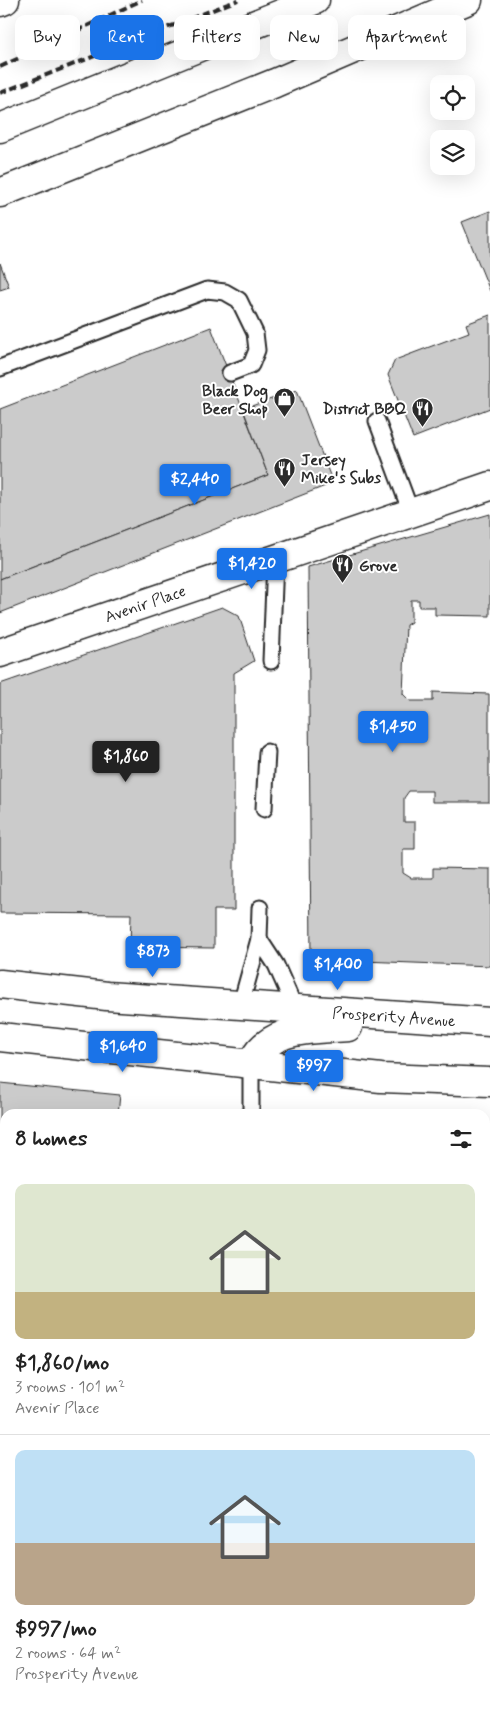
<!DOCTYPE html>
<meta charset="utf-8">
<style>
:root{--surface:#fff;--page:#f2f2f2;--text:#222;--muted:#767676;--line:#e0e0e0;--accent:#1a73e8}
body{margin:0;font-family:Mynerve,sans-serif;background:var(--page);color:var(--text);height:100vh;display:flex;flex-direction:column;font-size:19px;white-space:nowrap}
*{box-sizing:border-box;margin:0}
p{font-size:16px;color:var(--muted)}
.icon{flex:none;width:28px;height:28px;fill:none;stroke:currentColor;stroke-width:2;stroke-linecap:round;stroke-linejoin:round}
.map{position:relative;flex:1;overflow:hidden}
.details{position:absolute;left:0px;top:1109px;width:490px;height:601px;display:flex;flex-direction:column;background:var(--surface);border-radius:15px 15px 0 0;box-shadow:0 5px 20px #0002}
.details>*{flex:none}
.banner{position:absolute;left:15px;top:15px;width:460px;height:45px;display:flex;gap:10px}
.buttons{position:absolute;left:430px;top:75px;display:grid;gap:10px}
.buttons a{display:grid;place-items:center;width:45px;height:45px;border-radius:10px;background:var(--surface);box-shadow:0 5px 20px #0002;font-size:25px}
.price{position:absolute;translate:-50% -42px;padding:0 11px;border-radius:5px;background:var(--accent);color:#fff;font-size:16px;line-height:32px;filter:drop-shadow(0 1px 2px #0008)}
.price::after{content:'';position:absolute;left:50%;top:30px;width:15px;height:11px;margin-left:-8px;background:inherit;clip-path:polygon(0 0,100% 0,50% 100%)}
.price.current{background:#222;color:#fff}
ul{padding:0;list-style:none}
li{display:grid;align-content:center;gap:10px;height:265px;padding:0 15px}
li+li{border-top:1px solid var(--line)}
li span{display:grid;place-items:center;height:155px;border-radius:10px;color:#555}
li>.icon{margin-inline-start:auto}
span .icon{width:90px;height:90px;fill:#fffc;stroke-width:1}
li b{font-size:21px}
h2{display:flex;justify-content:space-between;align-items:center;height:60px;padding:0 15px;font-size:21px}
.tag{padding:0 18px;border-radius:10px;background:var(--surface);box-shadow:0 5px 20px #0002;font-size:18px;line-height:45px}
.tag.current{background:var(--accent);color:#fff}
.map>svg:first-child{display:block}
.green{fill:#e0e0e0;stroke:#868686}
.building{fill:#cbcbcb;stroke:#2b2b2b}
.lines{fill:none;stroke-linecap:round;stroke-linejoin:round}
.service-casing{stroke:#2b2b2b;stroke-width:19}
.minor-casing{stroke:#2b2b2b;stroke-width:31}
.secondary-casing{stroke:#2b2b2b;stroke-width:31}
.motorway-casing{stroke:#2b2b2b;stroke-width:31}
.service{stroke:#fff;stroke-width:15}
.minor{stroke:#fff;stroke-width:28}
.secondary{stroke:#fff;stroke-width:28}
.motorway{stroke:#fff;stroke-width:28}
.rail{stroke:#2b2b2b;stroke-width:4;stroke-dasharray:8 4;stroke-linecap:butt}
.labels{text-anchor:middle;stroke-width:4;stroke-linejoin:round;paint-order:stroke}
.poi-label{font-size:16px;font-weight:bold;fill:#2b2b2b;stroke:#fff;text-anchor:end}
.street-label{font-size:16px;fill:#2b2b2b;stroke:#fff}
</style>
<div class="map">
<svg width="490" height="1709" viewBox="0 0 490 1709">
<rect width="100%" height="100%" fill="#fff"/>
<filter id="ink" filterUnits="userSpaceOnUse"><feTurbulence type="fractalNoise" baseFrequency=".02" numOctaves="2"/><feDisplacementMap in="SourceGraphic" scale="10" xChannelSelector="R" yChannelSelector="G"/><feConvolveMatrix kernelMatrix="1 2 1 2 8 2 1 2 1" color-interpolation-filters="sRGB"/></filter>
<g filter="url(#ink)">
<polygon class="green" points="0,1476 5,1477 5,1499 0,1499"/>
<g class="building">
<polygon points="490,211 490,291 462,222"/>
<polygon points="0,263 9,287 0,290"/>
<polygon points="490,315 490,408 413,438 388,375 395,360 469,332 466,324"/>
<polygon points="211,327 268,475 0,579 0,409"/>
<polygon points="297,390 333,483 0,613 0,579 268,475 243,409"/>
<polygon points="490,514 490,616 435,615 435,607 419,607 419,600 411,600 411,622 406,625 403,694 410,701 433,701 433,692 489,694 489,802 432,802 432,791 409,791 404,798 404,822 415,822 415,849 403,849 403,873 411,878 433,878 433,868 490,869 490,966 311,959 308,567"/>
<polygon points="222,607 239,616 254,661 234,673 234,910 214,910 214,948 130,947 131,914 0,913 0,684"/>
<polygon points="0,1083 120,1095 118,1114 5,1114 5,1183 0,1189"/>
<rect x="485" y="1192" width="5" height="97"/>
<polygon points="0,1237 5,1238 5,1284 0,1283"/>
<polygon points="0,1283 5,1284 5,1470 0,1470"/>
<polygon points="0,1505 5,1505 5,1705 55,1705 55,1709 0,1709"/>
<rect x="485" y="1592" width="5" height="104"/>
<polygon points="90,1705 314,1705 234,1709 89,1709"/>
</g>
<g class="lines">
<defs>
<g id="service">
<polyline points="0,368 207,290 225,292 239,300 255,333 257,350 251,365 230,373"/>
<polyline points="377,421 412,515"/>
<polyline points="271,661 275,560"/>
<polyline points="264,809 267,752"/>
<polyline points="259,939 276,965 291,999 301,1008"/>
<polyline points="241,1004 259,939 260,908"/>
<polyline points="251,1064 251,1114"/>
<polyline points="485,1350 490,1352"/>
<polyline points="485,1406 490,1406"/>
</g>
<g id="minor">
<polyline points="0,653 490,486"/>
<polyline points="78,1709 79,1705"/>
</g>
<g id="secondary">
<polyline points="0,984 107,996 490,1022"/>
<polyline points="0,1037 381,1078 490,1082"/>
<path d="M251,1064C269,1026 311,1030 348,1027"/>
</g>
<g id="motorway">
<polyline points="0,2 5,0"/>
<polyline points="0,128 315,0"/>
<polyline points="0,193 275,83 468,0"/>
</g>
</defs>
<use href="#service" class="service-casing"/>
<use href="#minor" class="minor-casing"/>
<use href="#secondary" class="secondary-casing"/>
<use href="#motorway" class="motorway-casing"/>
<use href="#service" class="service"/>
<use href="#minor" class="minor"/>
<use href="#secondary" class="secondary"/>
<use href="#motorway" class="motorway"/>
<g class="rail">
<polyline points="0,67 142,0"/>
<polyline points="0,93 238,0"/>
</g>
</g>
</g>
<defs>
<symbol id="shop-pin" viewBox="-11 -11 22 30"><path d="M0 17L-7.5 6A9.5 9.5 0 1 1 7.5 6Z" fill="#2b2b2b" stroke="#fff"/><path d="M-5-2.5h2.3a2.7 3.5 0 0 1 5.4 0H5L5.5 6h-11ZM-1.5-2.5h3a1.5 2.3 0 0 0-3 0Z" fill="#fff"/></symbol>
<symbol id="restaurant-pin" viewBox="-11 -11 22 30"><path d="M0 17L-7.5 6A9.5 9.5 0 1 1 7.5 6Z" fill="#2b2b2b" stroke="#fff"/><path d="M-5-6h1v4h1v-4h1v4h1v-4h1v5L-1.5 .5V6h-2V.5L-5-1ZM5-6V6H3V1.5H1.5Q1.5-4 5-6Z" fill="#fff"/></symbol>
</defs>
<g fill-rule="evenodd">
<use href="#shop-pin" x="272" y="386" width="25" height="34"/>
<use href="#restaurant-pin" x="410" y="396" width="25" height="34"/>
<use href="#restaurant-pin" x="272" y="456" width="25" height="34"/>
<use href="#restaurant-pin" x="330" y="552" width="25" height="34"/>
</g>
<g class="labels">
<g class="poi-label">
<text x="268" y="396">Black Dog<tspan x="268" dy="18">Beer Shop</tspan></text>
<text x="407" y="414">District BBQ</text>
<text x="301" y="465" text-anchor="start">Jersey<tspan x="301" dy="18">Mike's Subs</tspan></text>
<text x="359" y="571" text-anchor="start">Grove</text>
</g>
<g class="street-label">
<text transform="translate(145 603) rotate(-19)" y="6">Avenir Place</text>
<text transform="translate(394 1016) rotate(4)" y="6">Prosperity Avenue</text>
</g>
</g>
</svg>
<div class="buttons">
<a><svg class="icon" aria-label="locate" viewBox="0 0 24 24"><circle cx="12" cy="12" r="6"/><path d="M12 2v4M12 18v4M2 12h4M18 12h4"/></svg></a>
<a><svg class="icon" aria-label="layers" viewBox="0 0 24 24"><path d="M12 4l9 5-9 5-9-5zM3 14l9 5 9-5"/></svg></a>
</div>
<b class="price" style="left:195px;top:506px">$2,440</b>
<b class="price" style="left:252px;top:590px">$1,420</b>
<b class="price" style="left:393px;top:753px">$1,450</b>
<b class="price current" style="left:126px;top:783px">$1,860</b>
<b class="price" style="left:153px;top:978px">$873</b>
<b class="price" style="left:338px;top:991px">$1,400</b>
<b class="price" style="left:123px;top:1073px">$1,640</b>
<b class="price" style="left:314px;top:1092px">$997</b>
<div class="banner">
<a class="tag">Buy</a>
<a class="tag current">Rent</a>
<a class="tag">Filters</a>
<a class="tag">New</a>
<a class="tag">Apartment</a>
</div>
<section class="details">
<h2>8 homes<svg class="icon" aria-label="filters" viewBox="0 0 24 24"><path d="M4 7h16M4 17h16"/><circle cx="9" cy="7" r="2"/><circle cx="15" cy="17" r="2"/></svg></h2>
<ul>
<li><span style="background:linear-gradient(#dfe7d0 70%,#c2b280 0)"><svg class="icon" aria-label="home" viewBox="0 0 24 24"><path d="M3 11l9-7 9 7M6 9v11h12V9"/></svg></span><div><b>$1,860/mo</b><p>3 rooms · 101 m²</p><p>Avenir Place</p></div></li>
<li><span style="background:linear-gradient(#bfe0f5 60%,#b9a48a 0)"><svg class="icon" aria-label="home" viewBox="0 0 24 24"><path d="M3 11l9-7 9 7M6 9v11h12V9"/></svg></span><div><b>$997/mo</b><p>2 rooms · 64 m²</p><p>Prosperity Avenue</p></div></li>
</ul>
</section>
</div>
